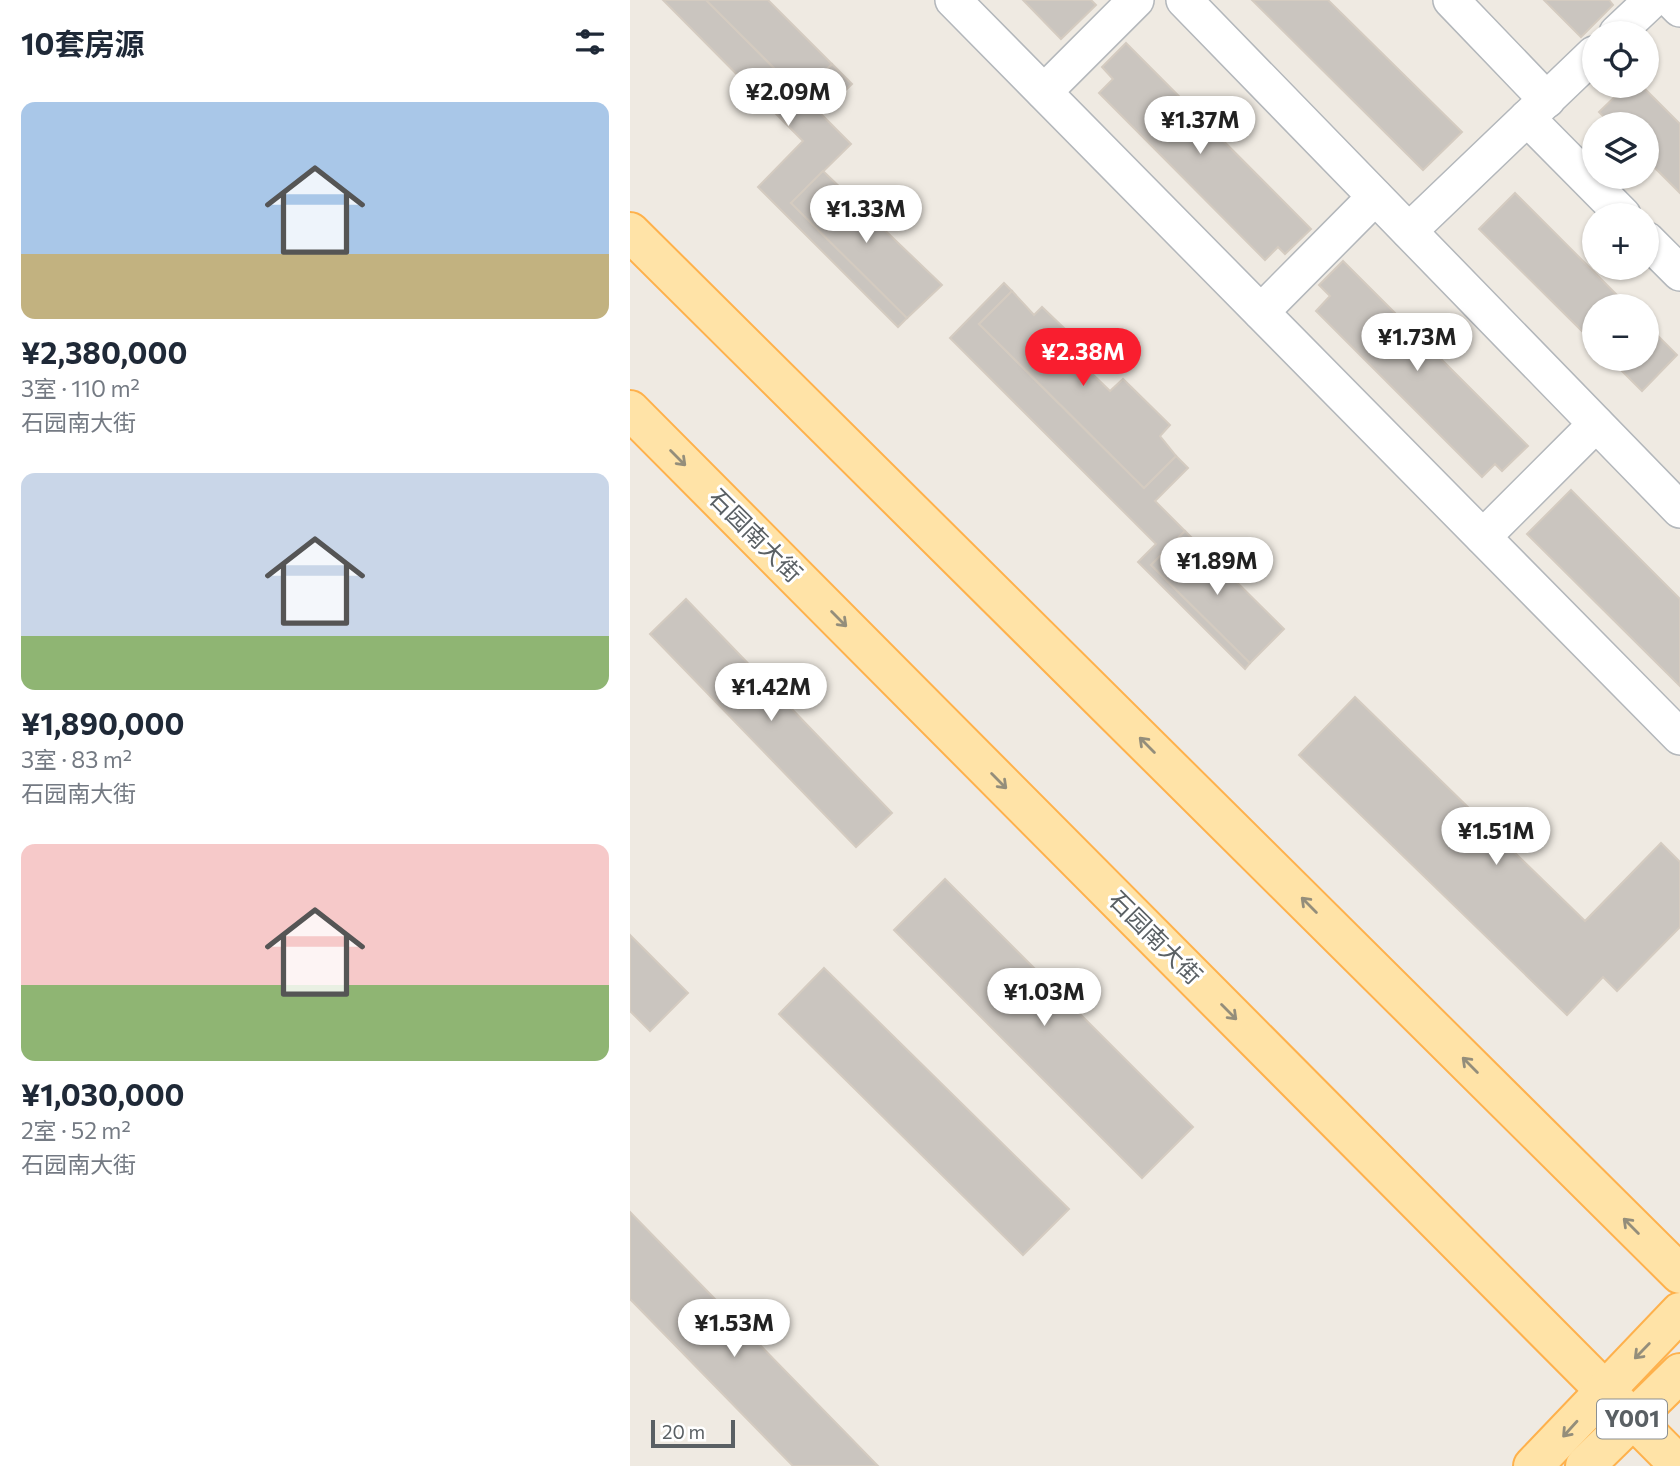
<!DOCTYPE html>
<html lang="zh">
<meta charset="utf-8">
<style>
:root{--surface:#fff;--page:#f2f2f3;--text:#1f2937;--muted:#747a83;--accent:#f91e2f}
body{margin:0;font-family:Commissioner,"Noto Sans SC",sans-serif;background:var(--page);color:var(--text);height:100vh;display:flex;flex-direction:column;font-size:26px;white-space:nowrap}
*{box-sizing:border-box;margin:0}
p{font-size:23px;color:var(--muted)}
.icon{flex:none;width:38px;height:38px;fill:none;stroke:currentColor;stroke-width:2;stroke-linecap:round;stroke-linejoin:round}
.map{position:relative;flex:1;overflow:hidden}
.sheet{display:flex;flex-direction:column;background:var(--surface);width:630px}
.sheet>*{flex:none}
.buttons{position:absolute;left:952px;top:21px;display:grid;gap:14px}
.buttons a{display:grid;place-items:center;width:77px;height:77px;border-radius:50%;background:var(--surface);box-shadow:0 2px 5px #0004;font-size:35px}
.scale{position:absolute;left:21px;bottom:18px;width:84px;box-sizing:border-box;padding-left:7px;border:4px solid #5a6064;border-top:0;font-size:19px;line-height:24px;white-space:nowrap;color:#5a6064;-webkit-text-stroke:5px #fff;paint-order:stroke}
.price{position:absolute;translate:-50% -60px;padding:0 16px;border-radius:24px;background:#fff;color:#222;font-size:23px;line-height:46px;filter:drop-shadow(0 2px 4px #0008)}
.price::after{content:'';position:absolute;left:50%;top:42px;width:21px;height:16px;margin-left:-10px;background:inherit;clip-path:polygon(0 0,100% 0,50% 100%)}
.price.selected{background:var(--accent);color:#fff}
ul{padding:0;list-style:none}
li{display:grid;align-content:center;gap:14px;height:371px;padding:0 21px}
li span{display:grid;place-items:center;height:217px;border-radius:14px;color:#555}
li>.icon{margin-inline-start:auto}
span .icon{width:126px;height:126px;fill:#fffc;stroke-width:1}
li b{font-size:30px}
h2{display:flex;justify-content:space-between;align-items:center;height:84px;padding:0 21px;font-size:30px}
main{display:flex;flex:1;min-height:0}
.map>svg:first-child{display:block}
.building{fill:#cac5bf;stroke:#d4cbc0;stroke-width:2}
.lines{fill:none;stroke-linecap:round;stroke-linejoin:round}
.minor-casing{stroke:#b3b7bb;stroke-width:38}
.major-casing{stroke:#feb14c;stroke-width:42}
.minor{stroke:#fff;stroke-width:35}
.major{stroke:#ffe3a7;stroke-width:38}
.oneway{stroke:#948e7b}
.labels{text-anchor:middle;stroke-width:6;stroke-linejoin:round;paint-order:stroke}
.shield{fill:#fff;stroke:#8c9092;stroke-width:2}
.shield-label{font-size:23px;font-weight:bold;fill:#5a6064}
.street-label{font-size:24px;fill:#5a6064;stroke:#fff}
</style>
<main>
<section class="sheet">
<h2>10套房源<svg class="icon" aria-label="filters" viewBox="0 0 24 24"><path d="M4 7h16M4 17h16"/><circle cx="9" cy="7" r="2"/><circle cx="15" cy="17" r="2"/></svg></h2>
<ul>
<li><span style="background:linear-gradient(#a9c7e8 70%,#c2b280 0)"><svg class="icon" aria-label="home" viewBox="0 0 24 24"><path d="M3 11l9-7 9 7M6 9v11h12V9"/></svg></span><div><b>¥2,380,000</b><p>3室 · 110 m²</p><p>石园南大街</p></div></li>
<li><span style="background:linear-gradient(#c9d6e8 75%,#8fb573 0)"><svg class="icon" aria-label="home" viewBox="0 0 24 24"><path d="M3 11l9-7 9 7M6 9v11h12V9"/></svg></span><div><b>¥1,890,000</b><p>3室 · 83 m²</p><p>石园南大街</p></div></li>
<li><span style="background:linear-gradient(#f6c9c9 65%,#8fb573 0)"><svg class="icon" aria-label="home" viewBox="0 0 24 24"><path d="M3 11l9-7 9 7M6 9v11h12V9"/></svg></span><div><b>¥1,030,000</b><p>2室 · 52 m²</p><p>石园南大街</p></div></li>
</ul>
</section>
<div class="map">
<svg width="1050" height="1466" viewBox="0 0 1050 1466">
<rect width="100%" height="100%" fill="#efeae2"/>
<g class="building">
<polygon points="33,0 76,0 171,95 202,64 222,84 191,114 221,144 161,203 277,318 268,327 128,187 173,141"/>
<polygon points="76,0 138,0 202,64 171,95"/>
<polygon points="393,0 461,0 466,5 431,39"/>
<polygon points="622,0 698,0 832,132 793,170"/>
<polygon points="914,0 979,0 983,5 951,37"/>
<polygon points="496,43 681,229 655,254 648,247 635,260 469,93 483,79 472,67"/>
<polygon points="996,86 1012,86 1050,124 1050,193 1017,160 1017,124 981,124 969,112"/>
<polygon points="193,171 312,285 277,318 161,203"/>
<polygon points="885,193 998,306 964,306 964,343 849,229"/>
<polygon points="713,261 898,446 872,471 865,464 852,477 686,311 700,296 689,285"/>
<polygon points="374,283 382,291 349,324 514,488 546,456 558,468 525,501 555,531 521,565 620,663 615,669 508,562 526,544 320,338"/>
<polygon points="382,291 404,315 412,307 459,352 450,362 480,391 493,379 540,425 530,436 546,456 514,488 349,324"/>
<polygon points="1017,325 1047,355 1012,391 980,359 1017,359"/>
<polygon points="941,490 1050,599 1050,686 897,534"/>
<polygon points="555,531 654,629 620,663 521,565"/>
<polygon points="56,599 262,813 226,847 20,634"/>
<polygon points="725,697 955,921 1031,843 1050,862 1050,927 987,991 973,977 937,1015 669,755"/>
<polygon points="315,879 563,1127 512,1178 264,930"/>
<polygon points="0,935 58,993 20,1031 0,1011"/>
<polygon points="194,968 439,1209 393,1255 149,1014"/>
<polygon points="0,1212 248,1466 163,1466 0,1299"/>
</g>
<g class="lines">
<defs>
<g id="minor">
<polyline points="323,0 1050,737"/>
<polyline points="554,0 1050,510"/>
<polyline points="821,0 917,100"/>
<polyline points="1041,0 1050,9"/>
<polyline points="987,33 1022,0"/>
<polyline points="414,92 506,0"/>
<polyline points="897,118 993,215"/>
<polyline points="779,231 964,54"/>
<polyline points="1017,240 1050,273"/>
<polyline points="631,312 745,197"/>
<polyline points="853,537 966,424"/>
</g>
<g id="major">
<polyline points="0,232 1050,1274"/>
<polyline points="0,410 1050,1466"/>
<polyline points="903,1466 1050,1312"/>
<polyline points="955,1466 1050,1373"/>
</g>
</defs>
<use href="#minor" class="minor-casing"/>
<use href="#major" class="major-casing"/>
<use href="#minor" class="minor"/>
<use href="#major" class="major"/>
</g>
<defs><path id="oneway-shaft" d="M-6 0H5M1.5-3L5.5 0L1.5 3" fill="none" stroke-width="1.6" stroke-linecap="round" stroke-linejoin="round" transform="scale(1.75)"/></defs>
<g class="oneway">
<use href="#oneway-shaft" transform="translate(48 458) rotate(45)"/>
<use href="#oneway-shaft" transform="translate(209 619) rotate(45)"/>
<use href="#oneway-shaft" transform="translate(517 745) rotate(-135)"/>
<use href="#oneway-shaft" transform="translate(369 781) rotate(45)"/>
<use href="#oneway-shaft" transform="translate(679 905) rotate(-135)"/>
<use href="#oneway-shaft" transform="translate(599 1012) rotate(45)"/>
<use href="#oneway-shaft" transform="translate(840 1065) rotate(-135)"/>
<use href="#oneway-shaft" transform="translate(1001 1226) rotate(-135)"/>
<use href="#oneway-shaft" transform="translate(1012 1351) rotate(134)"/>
<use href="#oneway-shaft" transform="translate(940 1429) rotate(132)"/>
</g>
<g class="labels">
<rect class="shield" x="967" y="1399.5" width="70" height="39" rx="5"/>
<g class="shield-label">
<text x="1002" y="1427">Y001</text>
</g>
<g class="street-label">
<text transform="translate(125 536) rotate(45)" y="8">石园南大街</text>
<text transform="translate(525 938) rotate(45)" y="8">石园南大街</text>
</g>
</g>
</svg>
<div class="buttons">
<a><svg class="icon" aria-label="locate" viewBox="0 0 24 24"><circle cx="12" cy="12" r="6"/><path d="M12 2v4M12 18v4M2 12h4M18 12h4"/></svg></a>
<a><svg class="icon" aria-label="layers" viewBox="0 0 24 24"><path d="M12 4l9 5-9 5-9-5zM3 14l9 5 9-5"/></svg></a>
<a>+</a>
<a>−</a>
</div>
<div class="scale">20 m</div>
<b class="price" style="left:158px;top:128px">¥2.09M</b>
<b class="price" style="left:570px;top:156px">¥1.37M</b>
<b class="price" style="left:236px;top:245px">¥1.33M</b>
<b class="price" style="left:787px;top:373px">¥1.73M</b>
<b class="price selected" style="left:453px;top:388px">¥2.38M</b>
<b class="price" style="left:587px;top:597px">¥1.89M</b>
<b class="price" style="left:141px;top:723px">¥1.42M</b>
<b class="price" style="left:866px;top:867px">¥1.51M</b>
<b class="price" style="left:414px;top:1028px">¥1.03M</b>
<b class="price" style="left:104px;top:1359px">¥1.53M</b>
</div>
</main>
